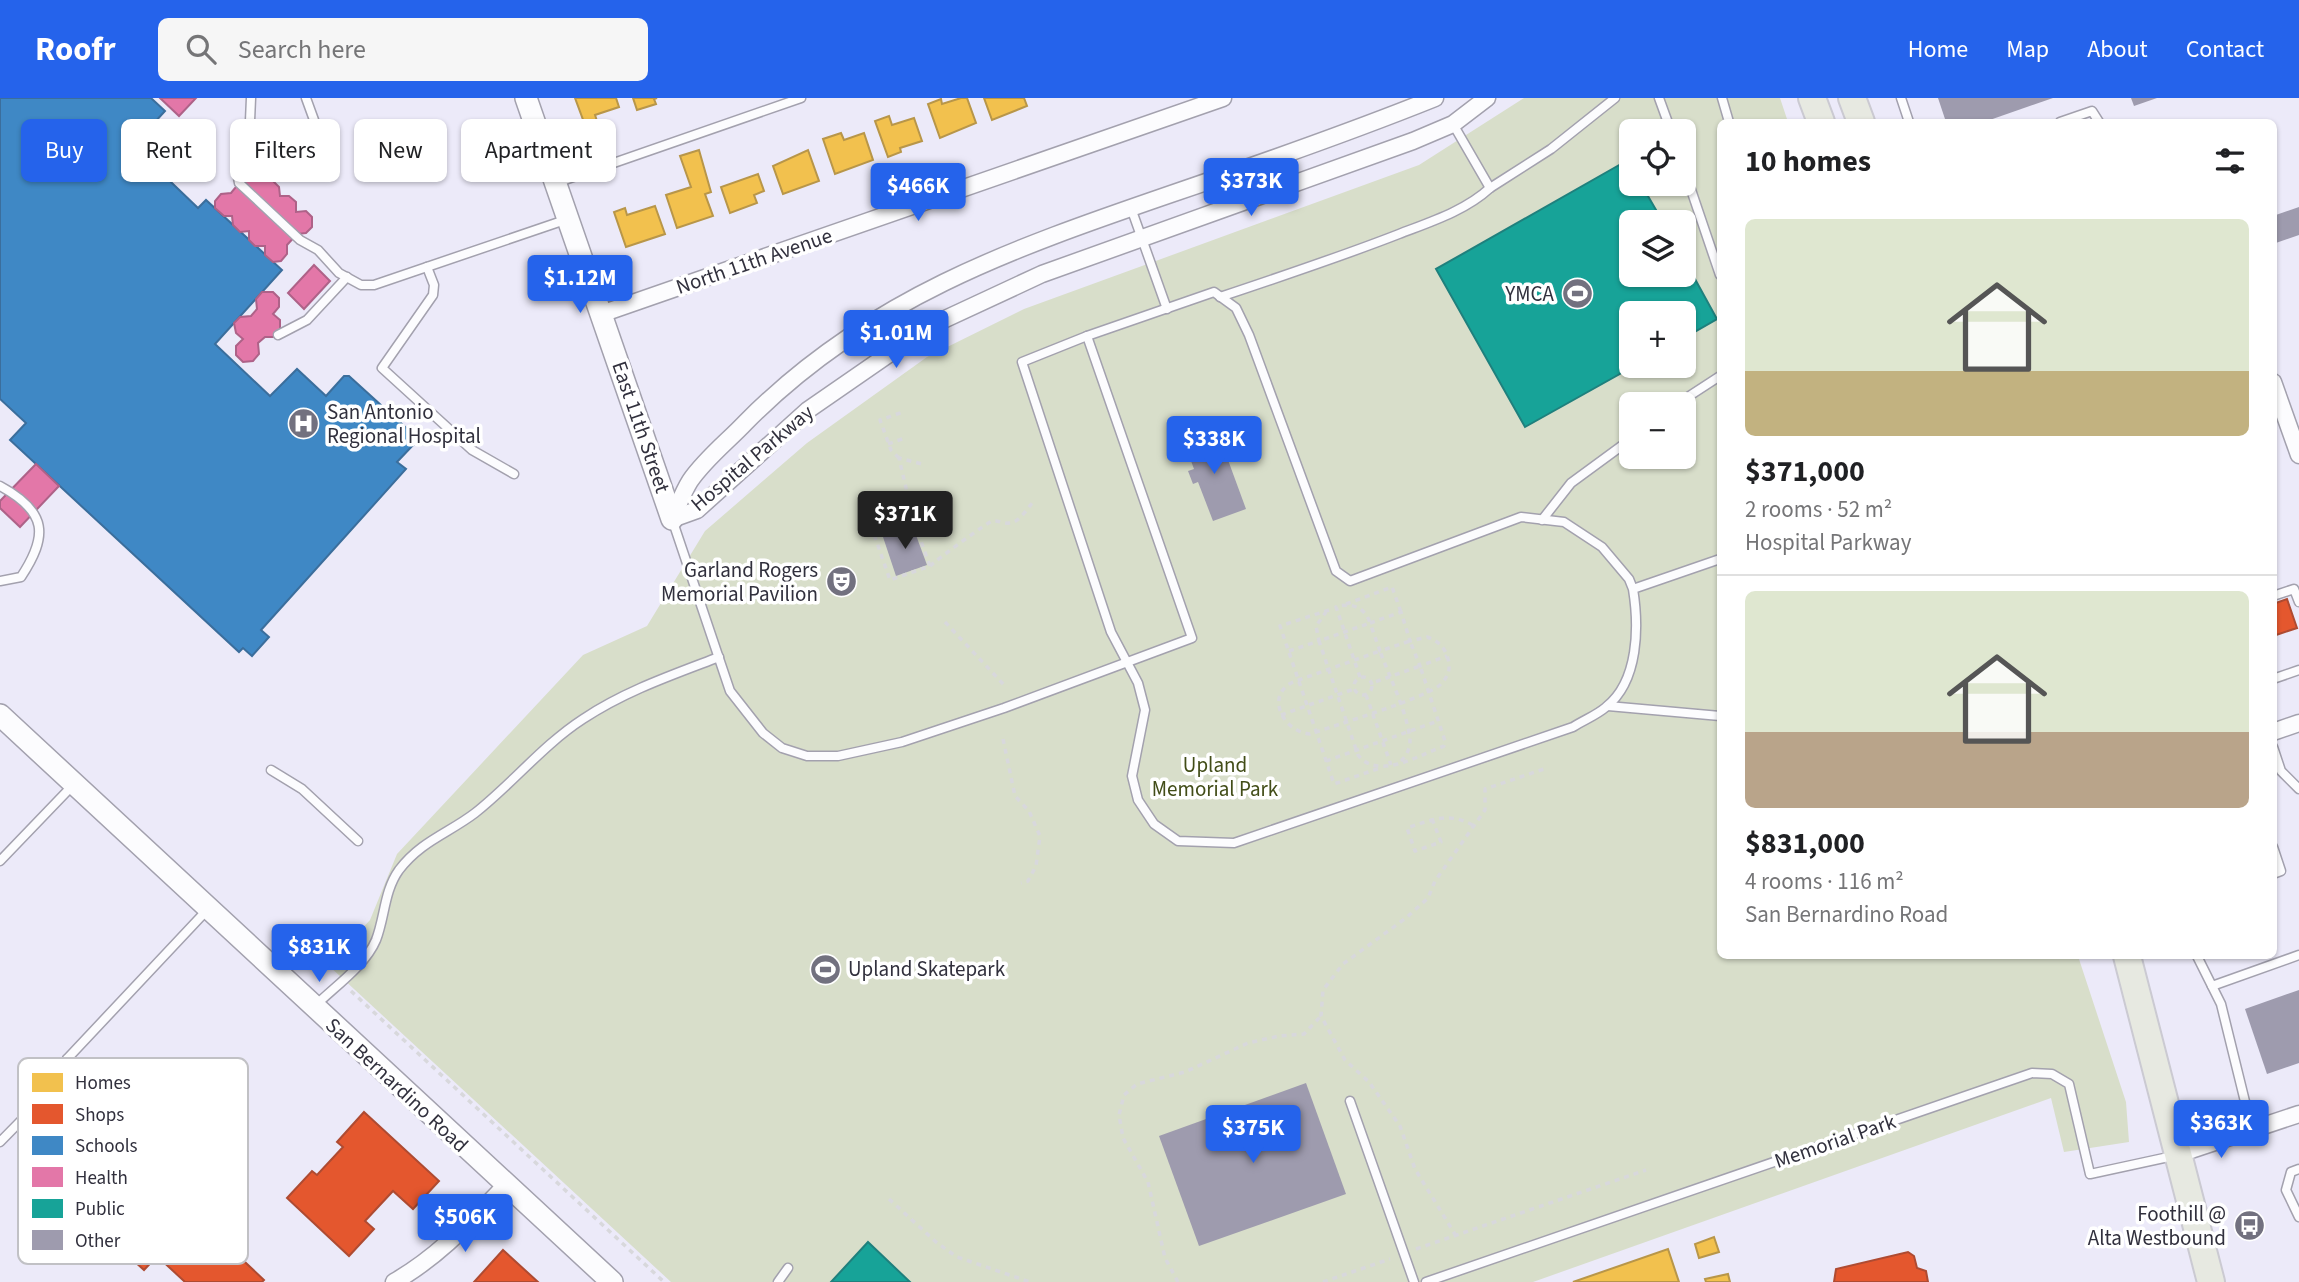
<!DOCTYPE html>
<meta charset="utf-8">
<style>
:root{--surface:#fff;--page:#f6f6f6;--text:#202124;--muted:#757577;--line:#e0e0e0;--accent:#2563eb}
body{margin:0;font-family:"Source Sans 3",sans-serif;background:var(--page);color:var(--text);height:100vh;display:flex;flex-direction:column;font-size:26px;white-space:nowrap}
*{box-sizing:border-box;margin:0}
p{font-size:23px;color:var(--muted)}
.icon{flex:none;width:38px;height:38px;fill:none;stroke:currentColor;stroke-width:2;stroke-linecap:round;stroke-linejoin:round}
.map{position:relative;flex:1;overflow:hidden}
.drawer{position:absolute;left:1717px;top:21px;width:560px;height:840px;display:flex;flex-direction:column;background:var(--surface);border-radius:10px;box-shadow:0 2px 5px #0004}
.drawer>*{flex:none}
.hud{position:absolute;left:21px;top:21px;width:665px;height:63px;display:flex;gap:14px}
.fabs{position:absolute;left:1619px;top:21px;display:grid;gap:14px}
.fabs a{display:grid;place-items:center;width:77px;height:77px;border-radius:10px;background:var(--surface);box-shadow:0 2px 5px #0004;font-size:35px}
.price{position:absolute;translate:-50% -60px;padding:0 16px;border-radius:7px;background:var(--accent);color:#fff;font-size:23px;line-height:46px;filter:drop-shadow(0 2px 4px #0008)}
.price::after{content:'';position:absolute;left:50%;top:42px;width:21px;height:16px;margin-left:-10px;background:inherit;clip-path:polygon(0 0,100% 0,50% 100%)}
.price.on{background:#222;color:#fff}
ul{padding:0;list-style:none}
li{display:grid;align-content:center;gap:14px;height:371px;padding:0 28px}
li+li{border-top:2px solid var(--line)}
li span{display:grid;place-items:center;height:217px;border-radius:10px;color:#555}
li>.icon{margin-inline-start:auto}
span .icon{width:126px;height:126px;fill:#fffc;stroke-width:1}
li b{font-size:30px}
h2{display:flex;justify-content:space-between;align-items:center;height:84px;padding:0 28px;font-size:30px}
.pill{padding:0 24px;border-radius:10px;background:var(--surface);box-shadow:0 2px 5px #0004;font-size:24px;line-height:63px}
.pill.on{background:var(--accent);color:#fff}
header{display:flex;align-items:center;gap:42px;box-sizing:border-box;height:98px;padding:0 35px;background:var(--accent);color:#fff}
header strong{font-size:33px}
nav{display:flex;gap:38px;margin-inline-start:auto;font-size:24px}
.search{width:490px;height:63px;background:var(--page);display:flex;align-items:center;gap:18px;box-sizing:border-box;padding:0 24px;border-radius:10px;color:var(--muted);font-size:26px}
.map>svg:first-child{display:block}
.green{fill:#d8deca;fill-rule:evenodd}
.homes{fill:#f2c14e;stroke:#b89649;stroke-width:2}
.shops{fill:#e4572e;stroke:#ae4b32;stroke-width:2}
.schools{fill:#3f88c5;stroke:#3b6e9c;stroke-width:2}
.health{fill:#e377a8;stroke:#ae6288;stroke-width:2}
.public{fill:#17a398;stroke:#1f807d;stroke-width:2}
.building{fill:#9e9bae}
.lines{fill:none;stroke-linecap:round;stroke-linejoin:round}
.service-casing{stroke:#a3a1ae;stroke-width:11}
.minor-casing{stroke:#a3a1ae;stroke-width:19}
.tertiary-casing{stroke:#a3a1ae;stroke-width:24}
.primary-casing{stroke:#cbcad2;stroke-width:30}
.path{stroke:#d8d8dc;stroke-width:3.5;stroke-dasharray:5 5;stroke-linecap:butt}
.service{stroke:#fcfcfe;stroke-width:8}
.minor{stroke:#fcfcfe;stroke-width:16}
.tertiary{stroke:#fcfcfe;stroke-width:21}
.primary{stroke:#e7e9e1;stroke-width:26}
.labels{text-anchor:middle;stroke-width:7;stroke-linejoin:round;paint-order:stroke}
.street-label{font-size:21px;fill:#31303d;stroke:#fff}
.poi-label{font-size:21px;fill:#31303d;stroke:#fff;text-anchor:end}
.park-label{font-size:21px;fill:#424d18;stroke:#fff}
.key{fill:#fff;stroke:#c1c1c5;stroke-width:2}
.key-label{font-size:19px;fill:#31303d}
</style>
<header>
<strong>Roofr</strong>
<div class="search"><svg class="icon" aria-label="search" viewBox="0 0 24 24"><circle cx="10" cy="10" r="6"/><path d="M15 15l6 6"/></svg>Search here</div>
<nav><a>Home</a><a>Map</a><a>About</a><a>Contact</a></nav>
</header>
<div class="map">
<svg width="2299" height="1184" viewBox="0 0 2299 1184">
<rect width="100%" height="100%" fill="#eceaf9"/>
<path class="green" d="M1524,0H1780L1788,24H1720V858H2078L2126,1004L2129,1044L2064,1054L2051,1000L1533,1184H671L328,867L370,822L397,756L583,557L647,528L705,433L807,345L927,259L1024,211L1419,67ZM1631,33H1684V86H1631ZM1631,124H1684V177H1631ZM1631,215H1684V268H1631ZM1631,306H1684V359H1631Z"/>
<g class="homes">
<polygon points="575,0 616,0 619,9 595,17 597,23 585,27"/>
<polygon points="633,0 657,0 654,1 656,6 637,12"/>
<polygon points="961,0 967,0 976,25 940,40 928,6 941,1 942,6"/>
<polygon points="984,0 1024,0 1027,8 992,22"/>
<polygon points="889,18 892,27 914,20 922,43 900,50 901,54 888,59 875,23"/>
<polygon points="841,35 844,42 864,35 873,62 835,76 823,41"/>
<polygon points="699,52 711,94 705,96 713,118 677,130 666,97 691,89 680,58"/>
<polygon points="808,52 819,83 783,96 773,68"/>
<polygon points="758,76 764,93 754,97 757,105 730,115 721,89"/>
<polygon points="655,108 665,136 626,149 614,114 625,110 627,117"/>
<polygon points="1714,1139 1719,1154 1699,1160 1695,1146"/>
<polygon points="1668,1151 1679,1184 1573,1184"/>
<polygon points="1728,1176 1730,1184 1706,1184 1705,1181"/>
</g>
<g class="shops">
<polygon points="2287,501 2297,530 2273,538 2273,506"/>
<polygon points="364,1014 439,1083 413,1111 393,1093 365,1123 374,1131 349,1158 287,1100 312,1073 317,1077 343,1049 337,1044"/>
<polygon points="166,1083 197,1113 187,1124 224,1158 231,1151 264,1182 262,1184 185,1184 157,1158 144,1172 111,1142"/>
<polygon points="503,1152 538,1184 474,1184"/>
<polygon points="1908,1154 1914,1158 1917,1170 1926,1173 1928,1184 1834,1184 1836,1171"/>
</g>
<polygon class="schools" points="0,0 151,0 165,13 154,25 170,40 149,63 198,110 206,102 282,172 215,246 270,298 297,271 326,298 344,278 349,278 415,338 415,345 397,364 406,371 261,532 269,539 252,558 243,550 239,554 10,342 26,325 0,301"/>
<g class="health">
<polygon points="160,0 196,0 179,18"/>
<polygon points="247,67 256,67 263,74 263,83 273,83 279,89 280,98 289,98 296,104 296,114 306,113 312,119 312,129 306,135 297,136 287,147 287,156 281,163 273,164 265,157 265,148 255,148 249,142 249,133 240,134 233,127 232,118 224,118 215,110 215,103 221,96 231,95 241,83 241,74"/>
<polygon points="314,167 330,183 304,211 288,195"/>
<polygon points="262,194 273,194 279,200 279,209 273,216 280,222 280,232 274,239 265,239 258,245 259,256 253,263 243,264 236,257 236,248 243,241 236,235 234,225 240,219 251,218 257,211 256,201"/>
<polygon points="36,366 59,388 20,429 0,410 0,403"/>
</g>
<g class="public">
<polygon points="1628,62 1631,86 1641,86 1663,124 1631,124 1631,177 1684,177 1684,161 1717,221 1684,240 1684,215 1631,215 1631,268 1634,268 1525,329 1436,171"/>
<polygon points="868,1144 910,1184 831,1184"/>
</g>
<g class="building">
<polygon points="1938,0 2053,0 1984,24 1946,24"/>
<polygon points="2131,0 2157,0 2134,8"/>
<polygon points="2299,109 2299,137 2273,146 2273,118"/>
<polygon points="1217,332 1246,411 1213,423 1198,384 1193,386 1188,373 1194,371 1184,344"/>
<polygon points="913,429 927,467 896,478 883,439"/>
<polygon points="2299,892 2299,965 2267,976 2245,911"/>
<polygon points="1306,985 1346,1096 1199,1148 1159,1038"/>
</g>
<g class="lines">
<defs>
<g id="service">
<polyline points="251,0 250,23 236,68 239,85 300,142 318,152 339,175 361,187 374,187 565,122"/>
<polyline points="306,0 314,22"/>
<polyline points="1659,0 1671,33"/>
<polyline points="1722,0 1729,24"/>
<polyline points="1901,0 1909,24"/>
<polyline points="2060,24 2092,13 2099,24"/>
<polyline points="1453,26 1490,90 1551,51 1615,0"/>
<polyline points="1684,71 1720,177"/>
<polyline points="556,85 801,0"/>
<polyline points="1131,110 1167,211"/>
<polyline points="427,169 434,187 433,197 382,270 472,352 514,376"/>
<path d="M1220,199C1280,179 1340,159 1399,136C1430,124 1465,113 1490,90"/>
<polyline points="278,237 307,222 347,179"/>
<polyline points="1677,306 1720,278"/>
<path d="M0,388C48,414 48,438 21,479L0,483"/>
<polyline points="1542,422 1571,385 1631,341"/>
<polyline points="673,424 730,593 763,635 782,650 807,658 838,658 902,644 1004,610 1192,540 1087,238"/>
<path d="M1633,491L1629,481L1602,449L1564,424L1521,419L1350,483L1336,473L1249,237L1236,210L1214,194L1087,238L1022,264L1111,534L1138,585L1145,612L1132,678L1138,702L1154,726L1178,743L1234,745L1573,629C1584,622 1597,617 1606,609C1639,583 1639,528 1633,491L1720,461"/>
<polyline points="2273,498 2294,491 2299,504"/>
<polyline points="2273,581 2299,572"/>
<polyline points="1608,608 1720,618"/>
<polyline points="2273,649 2281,673 2299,691"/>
<polyline points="271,672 302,691 358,743"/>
<polyline points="2273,749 2281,773 2273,776"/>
<polyline points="0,763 74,686"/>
<polyline points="2197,858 2221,906 2252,1032"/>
<polyline points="2212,888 2299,857"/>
<path d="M315,908C334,889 365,868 376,842C385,819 384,793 399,772C421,743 449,735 475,715C513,685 543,647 583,621C625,593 672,577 719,559"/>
<polyline points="67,961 106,998"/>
<polyline points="1350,1003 1414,1184"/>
<polyline points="0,1044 57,986 67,961 208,811"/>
<polyline points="2299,1071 2291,1074 2286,1092 2299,1119"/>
<polyline points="778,1184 788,1170"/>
<polyline points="1426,1184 2032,975 2052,976 2069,986 2090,1076 2173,1058"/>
</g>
<g id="minor">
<polyline points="601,216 1223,0"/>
<polyline points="2273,284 2299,357"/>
<polyline points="672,421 697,412 808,312 928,229 1042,176 1413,43 1453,26 1487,0"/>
<path d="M672,421C678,408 683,394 690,383C705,361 728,343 745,325C867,201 1011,151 1171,96C1259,66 1348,35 1435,0"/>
<polyline points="2273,634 2299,625"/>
<polyline points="2179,1056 2299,1016"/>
<path d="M394,1184C438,1159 470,1124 505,1088"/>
</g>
<g id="tertiary">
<polyline points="526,0 672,421"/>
<polyline points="0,617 612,1184"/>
</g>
<g id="primary">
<polyline points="1812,0 1821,24"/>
<polyline points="1852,0 1861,24"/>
<polyline points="2127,858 2211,1184"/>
</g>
</defs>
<use href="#service" class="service-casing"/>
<use href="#minor" class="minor-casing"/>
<use href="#tertiary" class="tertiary-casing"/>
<use href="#primary" class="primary-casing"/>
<g class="path">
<polyline points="888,346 905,340"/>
<polyline points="899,360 891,352 880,322 903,314"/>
<polyline points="914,424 875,439 890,482 930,468 914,424 899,360 922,366"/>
<path d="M930,468C935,463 988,424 992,423C998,422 1003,426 1009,425C1019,425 1026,412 1033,404"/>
<polyline points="1346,506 1392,489 1401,514"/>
<polyline points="1329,512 1280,528 1334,686 1380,670"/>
<polyline points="945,524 1005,588"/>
<polyline points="1289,553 1319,543 1316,528 1326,514"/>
<circle cx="1363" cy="588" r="9"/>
<path d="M1360,579C1352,556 1344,532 1336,509C1351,504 1365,509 1370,525L1319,543L1358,657C1378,683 1419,657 1444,648L1445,643L1420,568L1372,585"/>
<polyline points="1366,597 1391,667"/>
<polyline points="1281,617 1354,591"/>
<polyline points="1003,641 1015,698 1029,713 1040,738 1036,768 1028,783 1021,785"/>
<polyline points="1326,663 1438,623"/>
<path d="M1401,663C1406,658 1410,651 1410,644C1409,618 1389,578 1380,553L1293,584C1264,598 1284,634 1310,636C1333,628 1429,599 1441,586C1448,579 1451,570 1448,561C1445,549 1438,543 1427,539L1410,543L1401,514L1370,525L1380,553L1410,543L1420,568L1447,558"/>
<path d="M1432,721L1441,744L1415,753L1407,730C1431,722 1450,713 1474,728"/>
<polyline points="351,893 664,1184"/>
<polyline points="889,1101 936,1144 957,1159 1030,1184"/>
<polyline points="1456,1138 1415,1071 1400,1028 1369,984 1345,962 1321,918 1323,892 1343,866 1406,820 1428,800 1435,783 1485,712 1485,691 1544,671"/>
<polyline points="1416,1151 1646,1072"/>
<polyline points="1178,1184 1165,1160 1148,1084 1123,1040 1119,1017 1124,997 1137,986 1185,974 1248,945 1279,938 1304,936 1321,918"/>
<polyline points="1323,1184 1390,1161"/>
</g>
<use href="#service" class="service"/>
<use href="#minor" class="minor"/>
<use href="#tertiary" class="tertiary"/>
<use href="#primary" class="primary"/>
</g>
<defs>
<symbol id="stadium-disc" viewBox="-11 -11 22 22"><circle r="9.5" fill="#72717f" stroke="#fff"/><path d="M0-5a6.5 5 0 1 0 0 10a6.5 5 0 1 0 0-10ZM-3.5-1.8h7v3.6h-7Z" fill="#fff"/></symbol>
<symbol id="hospital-disc" viewBox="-11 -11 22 22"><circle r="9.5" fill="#72717f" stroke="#fff"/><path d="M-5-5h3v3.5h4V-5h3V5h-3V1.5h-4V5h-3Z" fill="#fff"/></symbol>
<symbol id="theatre-disc" viewBox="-11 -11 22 22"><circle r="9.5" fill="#72717f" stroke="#fff"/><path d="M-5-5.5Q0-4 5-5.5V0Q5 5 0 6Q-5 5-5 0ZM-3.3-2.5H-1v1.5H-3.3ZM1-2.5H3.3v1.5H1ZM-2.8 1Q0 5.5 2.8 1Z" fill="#fff"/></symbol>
<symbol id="bus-disc" viewBox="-11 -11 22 22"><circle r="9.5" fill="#72717f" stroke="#fff"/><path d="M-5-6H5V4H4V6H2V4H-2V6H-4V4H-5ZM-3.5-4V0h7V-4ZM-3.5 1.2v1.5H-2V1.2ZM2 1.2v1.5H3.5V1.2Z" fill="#fff"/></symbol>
</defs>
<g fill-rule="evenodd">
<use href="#stadium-disc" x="1560" y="178" width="35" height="35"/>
<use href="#hospital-disc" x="286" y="308" width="35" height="35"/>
<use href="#theatre-disc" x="824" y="466" width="35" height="35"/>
<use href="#stadium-disc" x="808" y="854" width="35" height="35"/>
<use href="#bus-disc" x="2232" y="1110" width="35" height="35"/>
</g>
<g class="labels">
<g class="street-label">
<text transform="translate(754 163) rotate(-19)" y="7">North 11th Avenue</text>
<text transform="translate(641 329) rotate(71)" y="7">East 11th Street</text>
<text transform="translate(752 360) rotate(-40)" y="7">Hospital Parkway</text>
<text transform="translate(397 987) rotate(43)" y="7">San Bernardino Road</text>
<text transform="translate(1835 1043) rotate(-19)" y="7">Memorial Park</text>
</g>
<g class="poi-label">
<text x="1554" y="203">YMCA</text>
<text x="327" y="321" text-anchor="start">San Antonio<tspan x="327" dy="24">Regional Hospital</tspan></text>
<text x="818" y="479">Garland Rogers<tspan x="818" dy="24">Memorial Pavilion</tspan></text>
<text x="848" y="878" text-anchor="start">Upland Skatepark</text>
<text x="2226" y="1123">Foothill @<tspan x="2226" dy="24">Alta Westbound</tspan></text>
</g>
<g class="park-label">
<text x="1215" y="674">Upland<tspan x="1215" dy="24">Memorial Park</tspan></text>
</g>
</g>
<rect x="18" y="960" width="230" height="206" rx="10" class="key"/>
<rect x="32" y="975" width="31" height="19" fill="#f2c14e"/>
<rect x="32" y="1006" width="31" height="20" fill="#e4572e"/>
<rect x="32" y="1038" width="31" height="19" fill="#3f88c5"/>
<rect x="32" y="1069" width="31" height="20" fill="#e377a8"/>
<rect x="32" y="1101" width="31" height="19" fill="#17a398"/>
<rect x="32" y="1132" width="31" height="20" fill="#9e9bae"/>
<g class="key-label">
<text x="75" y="991">Homes</text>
<text x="75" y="1023">Shops</text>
<text x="75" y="1054">Schools</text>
<text x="75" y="1086">Health</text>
<text x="75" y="1117">Public</text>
<text x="75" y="1149">Other</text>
</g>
</svg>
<div class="fabs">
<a><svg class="icon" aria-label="locate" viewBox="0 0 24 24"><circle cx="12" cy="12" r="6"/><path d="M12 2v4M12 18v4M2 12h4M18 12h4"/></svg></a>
<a><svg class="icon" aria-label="layers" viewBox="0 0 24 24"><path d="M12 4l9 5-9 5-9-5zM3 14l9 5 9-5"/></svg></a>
<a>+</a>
<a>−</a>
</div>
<b class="price" style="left:1251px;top:120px">$373K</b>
<b class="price" style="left:918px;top:125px">$466K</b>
<b class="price" style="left:580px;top:217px">$1.12M</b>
<b class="price" style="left:896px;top:272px">$1.01M</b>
<b class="price" style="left:1214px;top:378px">$338K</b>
<b class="price on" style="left:905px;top:453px">$371K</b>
<b class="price" style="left:319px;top:886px">$831K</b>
<b class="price" style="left:2221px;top:1062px">$363K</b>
<b class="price" style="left:1253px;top:1067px">$375K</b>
<b class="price" style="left:465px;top:1156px">$506K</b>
<div class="hud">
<a class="pill on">Buy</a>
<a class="pill">Rent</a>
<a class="pill">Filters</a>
<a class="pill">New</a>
<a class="pill">Apartment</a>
</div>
<section class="drawer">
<h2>10 homes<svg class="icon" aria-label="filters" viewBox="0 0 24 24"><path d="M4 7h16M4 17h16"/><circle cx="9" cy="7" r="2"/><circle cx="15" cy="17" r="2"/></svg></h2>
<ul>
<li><span style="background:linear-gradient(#dfe7d0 70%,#c2b280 0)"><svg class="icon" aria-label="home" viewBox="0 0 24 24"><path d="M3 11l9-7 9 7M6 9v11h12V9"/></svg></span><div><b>$371,000</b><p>2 rooms · 52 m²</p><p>Hospital Parkway</p></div></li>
<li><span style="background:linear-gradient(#dfe7d0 65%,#b9a48a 0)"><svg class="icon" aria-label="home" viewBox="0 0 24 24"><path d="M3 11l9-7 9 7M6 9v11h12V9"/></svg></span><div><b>$831,000</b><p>4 rooms · 116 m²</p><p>San Bernardino Road</p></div></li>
</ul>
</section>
</div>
